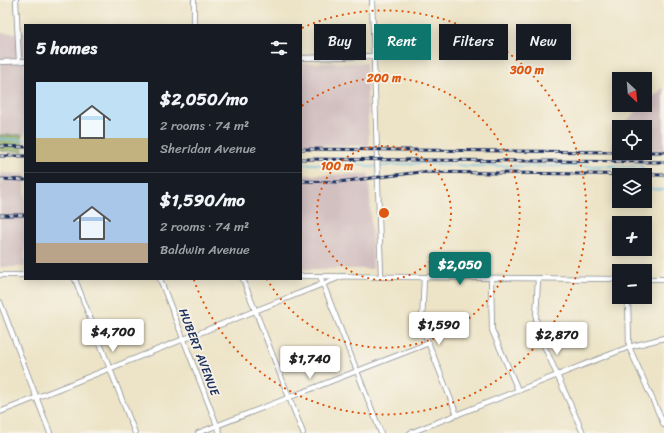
<!DOCTYPE html>
<meta charset="utf-8">
<style>
:root{--surface:#171b24;--page:#20242c;--text:#f1f3f6;--muted:#9ea1a6;--line:#363941;--accent:#0f766e}
body{margin:0;font-family:Sriracha,sans-serif;background:var(--page);color:var(--text);height:100vh;display:flex;flex-direction:column;font-size:15px;white-space:nowrap}
*{box-sizing:border-box;margin:0}
p{font-size:13px;color:var(--muted)}
.icon{flex:none;width:22px;height:22px;fill:none;stroke:currentColor;stroke-width:2;stroke-linecap:round;stroke-linejoin:round}
.map{position:relative;flex:1;overflow:hidden}
.sheet{position:absolute;left:24px;top:24px;width:278px;height:256px;display:flex;flex-direction:column;background:var(--surface);border-radius:0px;box-shadow:0 2px 10px #0003}
.sheet>*{flex:none}
.guide{position:absolute;left:314px;top:24px;width:290px;height:36px;display:flex;gap:8px}
.needle{width:26px;rotate:154deg}
.controls{position:absolute;left:612px;top:72px;display:grid;gap:8px}
.controls a{display:grid;place-items:center;width:40px;height:40px;border-radius:0px;background:var(--surface);box-shadow:0 2px 10px #0003;font-size:20px}
.price{position:absolute;translate:-50% -34px;padding:0 9px;border-radius:4px;background:#fff;color:#222;font-size:13px;line-height:26px;filter:drop-shadow(0 1px 2px #0008)}
.price::after{content:'';position:absolute;left:50%;top:24px;width:12px;height:9px;margin-left:-6px;background:inherit;clip-path:polygon(0 0,100% 0,50% 100%)}
.price.selected{background:var(--accent);color:#fff}
ul{padding:0;list-style:none}
li{display:flex;align-items:center;gap:12px;height:100px;padding:0 12px}
li+li{border-top:1px solid var(--line)}
li span{display:grid;place-items:center;flex:none;width:112px;height:80px;border-radius:0px;color:#555}
li>.icon{margin-inline-start:auto}
span .icon{width:48px;height:48px;fill:#fffc;stroke-width:1}
li b{font-size:17px}
h2{display:flex;justify-content:space-between;align-items:center;height:48px;padding:0 12px;font-size:17px}
.tag{padding:0 14px;border-radius:0px;background:var(--surface);box-shadow:0 2px 10px #0003;font-size:14px;line-height:36px}
.tag.selected{background:var(--accent);color:#fff}
.map>svg:first-child{display:block}
.industrial{fill:#d2bfc0}
.forest{fill:#86a558;stroke:#506a5b}
.lines{fill:none;stroke-linecap:round;stroke-linejoin:round}
.stream{stroke:#67bee4;stroke-width:1.5}
.minor-casing{stroke:#848a92;stroke-width:6}
.minor{stroke:#fff;stroke-width:4.5}
.rail-casing{stroke:#1b2f5e;stroke-width:3}
.rail{stroke:#f7f3e8;stroke-width:1.5;stroke-dasharray:4.5;stroke-linecap:butt}
.ring{fill:none;stroke:#de5710;stroke-width:2;stroke-dasharray:2 4}
.labels{text-anchor:middle;stroke-width:3.5;stroke-linejoin:round;paint-order:stroke}
.street-label{font-size:12px;fill:#1b2f5e;stroke:#f7f3e8}
.centre{fill:#de5710;stroke:#f7f3e8;stroke-width:2}
.ring-label{font-size:12px;text-anchor:middle;font-weight:bold;fill:#de5710;stroke:#f7f3e8;stroke-width:3.5;stroke-linejoin:round;paint-order:stroke}
</style>
<div class="map">
<svg width="664" height="433" viewBox="0 0 664 433">
<rect width="100%" height="100%" fill="#f7f3e8"/>
<filter id="ink" filterUnits="userSpaceOnUse"><feTurbulence type="fractalNoise" baseFrequency=".025" numOctaves="2"/><feDisplacementMap in="SourceGraphic" scale="8" xChannelSelector="R" yChannelSelector="G"/><feConvolveMatrix kernelMatrix="1 2 1 2 8 2 1 2 1" color-interpolation-filters="sRGB"/></filter>
<filter id="wash" filterUnits="userSpaceOnUse"><feTurbulence type="fractalNoise" baseFrequency=".012" numOctaves="4" result="noise"/><feDisplacementMap in="SourceGraphic" scale="16" xChannelSelector="R" yChannelSelector="G"/><feGaussianBlur stdDeviation="0.9" result="paint"/><feColorMatrix in="noise" values="0 0 0 0 0 0 0 0 0 0 0 0 0 0 0 0 0 1.4 0 .05"/><feComposite in="paint" operator="in"/></filter>
<g filter="url(#wash)">
<rect width="100%" height="100%" fill="#ede4c7"/>
<g class="industrial">
<rect x="0" y="33" width="25" height="102"/>
<polygon points="301,63 366,63 369,146 301,145"/>
<polygon points="664,87 664,150 645,150 645,127 619,127 619,150 612,150 614,132"/>
<polygon points="0,173 25,174 25,267 0,267"/>
<polygon points="369,174 373,269 301,269 301,175"/>
</g>
<polygon class="forest" points="0,135 22,135 23,152 0,151"/>
<g class="lines">
<g class="stream">
<polyline points="0,139 25,140"/>
<polyline points="301,164 362,164 370,167 422,163 470,166 642,166 650,189 664,190"/>
</g>
</g>
</g>
<g filter="url(#ink)">
<g class="lines">
<defs>
<g id="minor">
<polyline points="16,0 19,61"/>
<polyline points="194,0 194,25"/>
<polyline points="372,0 381,277"/>
<polyline points="301,58 374,56"/>
<polyline points="0,62 25,61"/>
<polyline points="0,275 25,275"/>
<polyline points="301,276 619,279"/>
<polyline points="320,276 381,433"/>
<polyline points="424,277 422,322 422,327 457,415"/>
<polyline points="491,278 492,330 518,390"/>
<polyline points="538,278 536,318 538,332 583,433"/>
<polyline points="75,279 135,433"/>
<polyline points="160,279 220,433"/>
<polyline points="243,279 303,433"/>
<polyline points="645,279 664,279"/>
<polyline points="628,297 629,347 664,425"/>
<polyline points="0,302 50,433"/>
<polyline points="0,412 343,276"/>
<polyline points="198,433 429,343"/>
<polyline points="410,433 629,347 664,338"/>
</g>
</defs>
<use href="#minor" class="minor-casing"/>
<use href="#minor" class="minor"/>
<defs>
<g id="rail">
<polyline points="0,146 25,147"/>
<polyline points="301,149 619,152"/>
<polyline points="645,152 664,152"/>
<polyline points="0,156 25,156"/>
<polyline points="301,159 664,162"/>
<polyline points="0,179 25,180"/>
<polyline points="301,181 338,182 421,172 664,175"/>
<polyline points="0,215 24,215"/>
</g>
</defs>
<use href="#rail" class="rail-casing"/>
<use href="#rail" class="rail"/>
</g>
</g>
<g class="ring">
<circle cx="384" cy="213" r="67"/>
<path d="M302 106A135 135 0 1 1 267 279"/>
<path d="M302 28A202 202 0 1 1 194 280"/>
</g>
<g class="labels">
<g class="street-label">
<text transform="translate(199 352) rotate(69)" y="4">HUBERT AVENUE</text>
</g>
</g>
<circle cx="384" cy="213" r="6" class="centre"/>
<g class="ring-label">
<text x="527" y="74">300 m</text>
<text x="384" y="82">200 m</text>
<text x="337" y="170">100 m</text>
</g>
</svg>
<div class="controls">
<a><svg class="needle" viewBox="-14 -14 28 28"><path d="M0-13l5 13h-10z" fill="#e53935"/><path d="M0 13l5-13h-10z" fill="#9ea1a6"/></svg></a>
<a><svg class="icon" aria-label="locate" viewBox="0 0 24 24"><circle cx="12" cy="12" r="6"/><path d="M12 2v4M12 18v4M2 12h4M18 12h4"/></svg></a>
<a><svg class="icon" aria-label="layers" viewBox="0 0 24 24"><path d="M12 4l9 5-9 5-9-5zM3 14l9 5 9-5"/></svg></a>
<a>+</a>
<a>−</a>
</div>
<b class="price selected" style="left:460px;top:286px">$2,050</b>
<b class="price" style="left:439px;top:346px">$1,590</b>
<b class="price" style="left:113px;top:353px">$4,700</b>
<b class="price" style="left:557px;top:356px">$2,870</b>
<b class="price" style="left:310px;top:380px">$1,740</b>
<div class="guide">
<a class="tag">Buy</a>
<a class="tag selected">Rent</a>
<a class="tag">Filters</a>
<a class="tag">New</a>
</div>
<section class="sheet">
<h2>5 homes<svg class="icon" aria-label="filters" viewBox="0 0 24 24"><path d="M4 7h16M4 17h16"/><circle cx="9" cy="7" r="2"/><circle cx="15" cy="17" r="2"/></svg></h2>
<ul>
<li><span style="background:linear-gradient(#bfe0f5 70%,#c2b280 0)"><svg class="icon" aria-label="home" viewBox="0 0 24 24"><path d="M3 11l9-7 9 7M6 9v11h12V9"/></svg></span><div><b>$2,050/mo</b><p>2 rooms · 74 m²</p><p>Sheridan Avenue</p></div></li>
<li><span style="background:linear-gradient(#a9c7e8 75%,#b9a48a 0)"><svg class="icon" aria-label="home" viewBox="0 0 24 24"><path d="M3 11l9-7 9 7M6 9v11h12V9"/></svg></span><div><b>$1,590/mo</b><p>2 rooms · 74 m²</p><p>Baldwin Avenue</p></div></li>
</ul>
</section>
</div>
